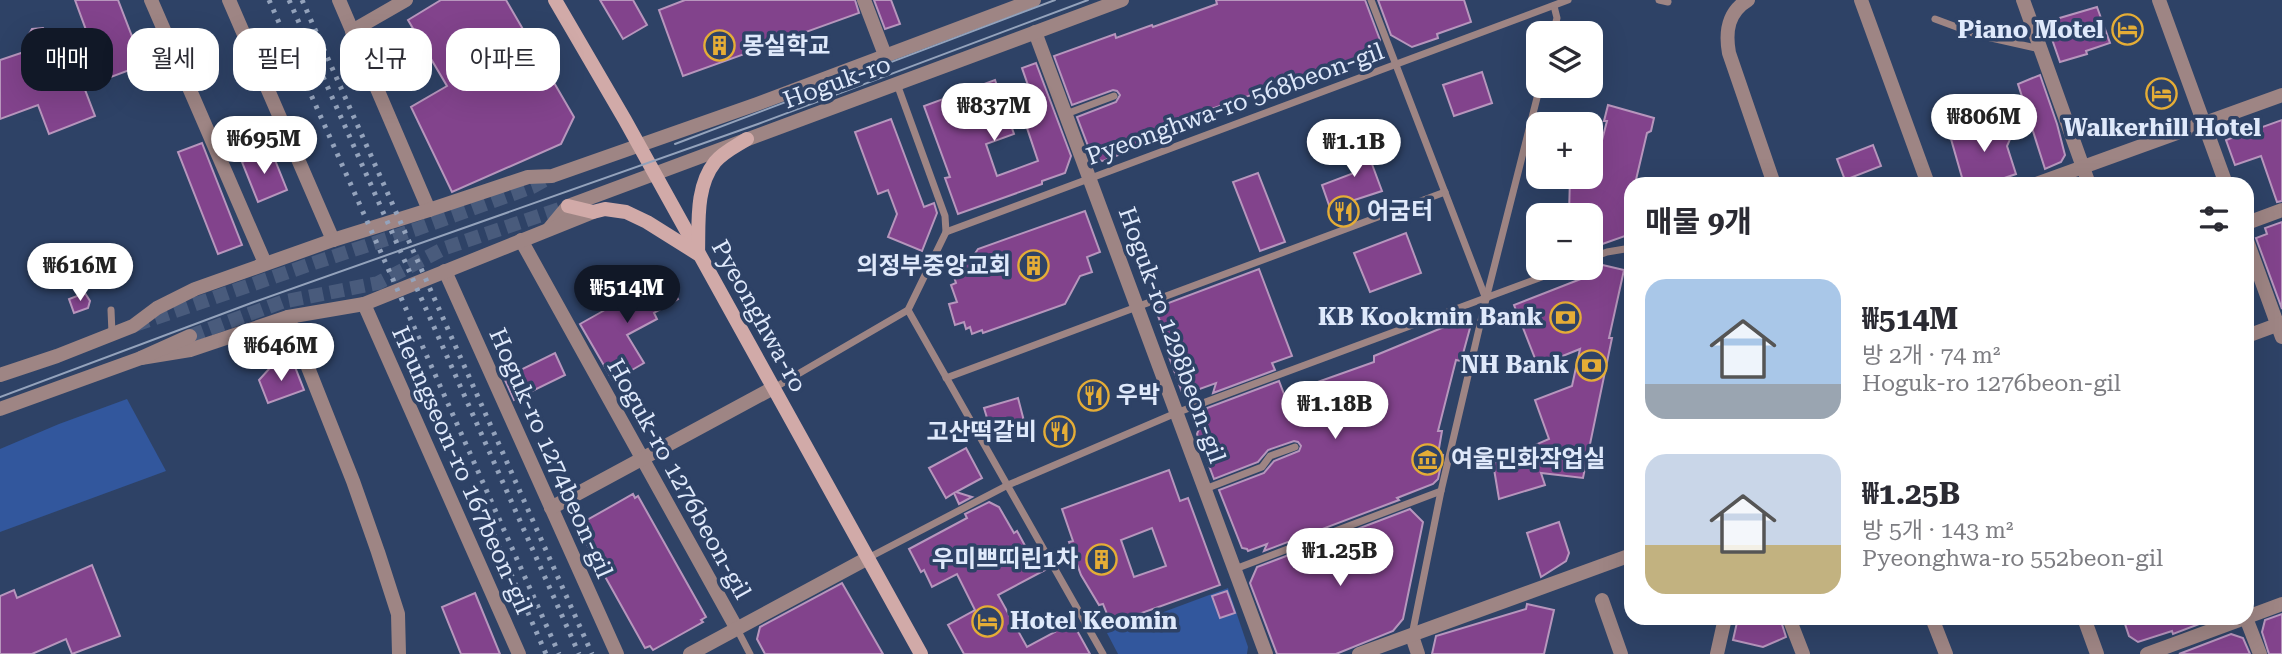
<!DOCTYPE html>
<html lang="ko">
<meta charset="utf-8">
<style>
:root{--surface:#fff;--page:#f2f2f3;--text:#2b2b33;--muted:#7c7c81;--accent:#111827}
body{margin:0;font-family:"Roboto Serif","Noto Sans KR",serif;background:var(--page);color:var(--text);height:100vh;display:flex;flex-direction:column;font-size:26px;white-space:nowrap}
*{box-sizing:border-box;margin:0}
p{font-size:23px;color:var(--muted)}
.icon{flex:none;width:38px;height:38px;fill:none;stroke:currentColor;stroke-width:2;stroke-linecap:round;stroke-linejoin:round}
.map{position:relative;flex:1;overflow:hidden}
.side{position:absolute;left:1624px;top:177px;width:630px;height:448px;display:flex;flex-direction:column;background:var(--surface);border-radius:21px;box-shadow:0 7px 28px #0002}
.side>*{flex:none}
.guide{position:absolute;left:21px;top:28px;width:665px;height:63px;display:flex;gap:14px}
.buttons{position:absolute;left:1526px;top:21px;display:grid;gap:14px}
.buttons a{display:grid;place-items:center;width:77px;height:77px;border-radius:14px;background:var(--surface);box-shadow:0 7px 28px #0002;font-size:35px}
.price{position:absolute;translate:-50% -60px;padding:0 16px;border-radius:24px;background:#fff;color:#222;font-size:23px;line-height:46px;filter:drop-shadow(0 2px 4px #0008)}
.price::after{content:'';position:absolute;left:50%;top:42px;width:21px;height:16px;margin-left:-10px;background:inherit;clip-path:polygon(0 0,100% 0,50% 100%)}
.price.current{background:var(--accent);color:#fff}
ul{padding:0;list-style:none}
li{display:flex;align-items:center;gap:21px;height:175px;padding:0 21px}
li span{display:grid;place-items:center;flex:none;width:196px;height:140px;border-radius:21px;color:#555}
li>.icon{margin-inline-start:auto}
span .icon{width:84px;height:84px;fill:#fffc;stroke-width:1}
li b{font-size:30px}
h2{display:flex;justify-content:space-between;align-items:center;height:84px;padding:0 21px;font-size:30px}
.pill{padding:0 24px;border-radius:21px;background:var(--surface);box-shadow:0 7px 28px #0002;font-size:24px;line-height:63px}
.pill.current{background:var(--accent);color:#fff}
.map>svg:first-child{display:block}
.green{fill:#32579d}
.building{fill:#82438c;stroke:#b796bd;stroke-width:2;fill-rule:evenodd}
.lines{fill:none;stroke-linecap:round;stroke-linejoin:round}
.tertiary-tunnel{stroke:#495b7c;stroke-width:14;stroke-dasharray:14 7;stroke-linecap:butt}
.service{stroke:#9e8584;stroke-width:7}
.minor{stroke:#9e8584;stroke-width:14}
.tertiary{stroke:#9e8584;stroke-width:14}
.secondary{stroke:#d1aaa8;stroke-width:14}
.tram{stroke:#94a3bc;stroke-width:2}
.rail{stroke:#94a3bc;stroke-width:5;stroke-dasharray:3.5 7;stroke-linecap:butt}
.labels{text-anchor:middle;stroke-width:7;stroke-linejoin:round;paint-order:stroke}
.poi-label{font-size:24px;font-weight:bold;fill:#dfe9fb;stroke:#2e4266;text-anchor:end}
.street-label{font-size:24px;fill:#dfe9fb;stroke:#2e4266}
</style>
<div class="map">
<svg width="2282" height="654" viewBox="0 0 2282 654">
<rect width="100%" height="100%" fill="#2e4266"/>
<g class="green">
<polygon points="127,399 166,471 0,532 0,449 59,424"/>
<polygon points="1228,588 1248,647 1247,654 1118,654 1107,633"/>
</g>
<g class="building">
<polygon points="75,0 118,0 143,65 84,87 95,116 49,134 38,105 0,119 0,60 30,50 28,36 32,29 43,28 54,41 86,30"/>
<polygon points="441,0 506,0 574,117 561,144 452,192 411,107 447,86 408,20"/>
<polygon points="600,0 633,0 647,25 623,39"/>
<polygon points="685,0 855,0 859,13 683,76 659,10"/>
<polygon points="874,0 891,0 900,24 885,29"/>
<polygon points="1216,0 1365,0 1380,40 1370,67 1367,68 1363,56 1211,109 1214,117 1183,130 1103,161 1093,159 1077,117 1116,102 1120,95 1117,91 1113,90 1072,105 1054,56 1115,34 1116,38 1152,25 1153,27 1217,4"/>
<polygon points="1378,0 1464,0 1471,22 1437,34 1438,38 1412,47 1391,35"/>
<polygon points="2097,7 2110,43 2086,51 2087,54 2060,62 2046,22"/>
<polygon points="1036,63 1071,156 1065,173 1042,181 1042,184 958,214 945,178 950,177 924,106 995,80 1014,134 986,144 997,176 1038,161 1024,119 1038,114 1022,68"/>
<polygon points="1482,72 1492,103 1454,116 1443,85"/>
<polygon points="2040,75 2057,124 2065,155 2061,162 2045,169 2018,84"/>
<polygon points="1608,105 1654,118 1651,131 1647,133 1635,184 1631,184 1631,231 1628,235 1591,248 1591,215 1569,215 1570,177 1591,177 1591,145 1601,144 1607,121 1604,121"/>
<polygon points="891,119 924,207 934,203 937,213 922,251 888,237 897,214 888,190 878,194 855,132"/>
<polygon points="2001,120 2005,131 2015,128 2007,146 2016,174 1987,184 1967,184 1963,181 1951,139"/>
<polygon points="2282,120 2282,201 2277,202 2261,156 2235,165 2226,140"/>
<polygon points="1363,140 1382,191 1330,208 1322,185 1354,173 1345,147"/>
<polygon points="202,143 242,245 218,254 178,152"/>
<polygon points="1873,145 1881,166 1845,180 1837,159"/>
<polygon points="271,150 287,190 258,202 242,162"/>
<polygon points="1258,173 1285,242 1260,251 1233,182"/>
<polygon points="1085,211 1100,252 1087,257 1092,272 1080,276 1065,304 983,333 982,330 972,334 970,327 966,329 964,322 955,325 949,304 957,302 951,285 956,283 954,277 963,274 959,262 972,258 978,249"/>
<polygon points="2282,222 2282,309 2256,238 2267,234 2265,228"/>
<polygon points="1406,233 1421,273 1370,292 1354,253"/>
<polygon points="1594,263 1624,270 1609,338 1612,338 1583,478 1541,473 1545,485 1499,499 1493,463 1549,439 1535,400 1572,386 1580,349 1538,366 1514,305 1591,275 1591,264"/>
<polygon points="1259,269 1292,356 1272,363 1275,370 1213,393 1216,383 1183,395 1168,354 1172,353 1155,308"/>
<polygon points="664,273 678,299 654,313 657,319 627,335 644,363 613,381 580,324 619,302 617,299"/>
<polygon points="85,293 90,301 88,308 74,313 69,299"/>
<polygon points="1461,320 1470,328 1461,361 1456,360 1438,431 1442,431 1438,454 1443,455 1438,479 1433,484 1397,498 1399,500 1264,551 1267,544 1248,551 1247,549 1242,548 1219,490 1264,473 1274,461 1299,451 1301,446 1298,442 1294,441 1268,450 1258,462 1214,479 1197,434 1207,408 1279,381 1284,394 1374,362 1374,356"/>
<polygon points="555,353 565,375 514,400 504,378"/>
<polygon points="276,365 295,367 304,390 268,403 259,380 269,369"/>
<polygon points="1018,398 1024,421 991,431 984,408"/>
<polygon points="966,448 982,478 956,492 972,497 959,504 954,493 946,498 929,468"/>
<path d="M1169,470L1180,501L1188,498L1220,585L1111,624L1103,604L1099,605L1081,575L1069,542L1073,541L1062,509ZM1152,528L1166,566L1134,577L1121,540Z"/>
<polygon points="633,494 635,498 638,496 706,617 701,620 703,622 653,650 650,646 645,648 579,530 582,528 580,524"/>
<polygon points="989,502 999,507 1014,533 1017,531 1029,553 1034,550 1045,570 998,595 1027,647 1055,632 1051,626 1069,616 1090,654 964,654 948,625 975,610 957,574 932,587 924,570 921,572 909,549 967,518 965,514"/>
<polygon points="1410,509 1423,522 1403,619 1393,631 1336,654 1277,654 1250,583 1257,567"/>
<polygon points="1559,522 1569,553 1566,561 1541,577 1527,533"/>
<polygon points="92,565 120,636 72,654 66,639 32,654 0,654 0,596 14,590 17,598"/>
<polygon points="842,583 883,654 765,654 757,639 760,627"/>
<polygon points="1227,591 1235,613 1220,618 1212,596"/>
<polygon points="475,593 500,654 461,654 442,607"/>
<polygon points="1527,604 1554,610 1544,654 1432,654 1436,636 1526,609"/>
<polygon points="2282,614 2282,654 2269,654 2262,632 2265,620"/>
<polygon points="1738,618 1780,618 1786,637 1763,647 1733,640"/>
<polygon points="2123,618 2202,618 2203,621 2202,623 2173,634 2172,631 2138,642 2129,636"/>
<polygon points="2231,634 2243,638 2250,654 2179,654"/>
</g>
<g class="lines">
<g class="tertiary-tunnel">
<polyline points="135,325 314,263 417,229 532,187 552,176"/>
<polyline points="190,336 282,302 378,283 445,248 568,206"/>
</g>
<g class="service">
<polyline points="1371,0 1486,299"/>
<polyline points="1659,0 1668,2"/>
<polyline points="1935,19 1978,35 2040,49"/>
<polyline points="1553,33 1557,18 1554,6"/>
<polyline points="897,84 945,216 946,232"/>
<polyline points="1066,114 1114,96"/>
<polyline points="1591,258 1607,252 1631,248"/>
<polyline points="111,310 112,333"/>
<polyline points="908,310 1103,654"/>
<polyline points="946,378 1445,192"/>
<polyline points="774,388 908,310 946,232 1568,0"/>
<polyline points="1205,489 1262,467 1270,456 1295,447"/>
<polyline points="868,558 1008,485 1176,413 1566,268"/>
<polyline points="1235,569 1441,491 1486,299 1540,86"/>
<polyline points="737,629 750,654"/>
<polyline points="1412,635 1441,491"/>
</g>
<g class="minor">
<polyline points="151,0 265,263"/>
<polyline points="229,0 333,240"/>
<polyline points="339,0 429,210"/>
<polyline points="864,0 885,55"/>
<path d="M1748,0C1728,12 1725,31 1729,53L1774,184"/>
<polyline points="1861,0 1928,184"/>
<polyline points="2023,0 2089,184"/>
<polyline points="2159,0 2226,184"/>
<polyline points="352,31 406,0"/>
<polyline points="1035,32 1266,654"/>
<polyline points="2036,184 2282,95"/>
<polyline points="2247,223 2282,210"/>
<polyline points="521,240 737,629"/>
<polyline points="2247,241 2282,337"/>
<polyline points="445,271 617,654"/>
<polyline points="364,304 519,654"/>
<polyline points="288,317 353,481 378,552 398,614 399,654"/>
<polyline points="2247,336 2282,323"/>
<polyline points="551,508 773,388"/>
<polyline points="1602,600 1621,654"/>
<polyline points="2247,617 2282,604"/>
<polyline points="1789,618 1803,654"/>
<polyline points="1932,618 1946,654"/>
<polyline points="2084,618 2097,654"/>
<polyline points="2246,618 2260,654"/>
<polyline points="1412,636 1418,654"/>
<polyline points="690,654 868,558"/>
<polyline points="1359,654 1631,555"/>
<polyline points="1717,654 1725,618"/>
<polyline points="2147,654 2245,618"/>
</g>
<g class="tertiary">
<polyline points="549,229 568,206 1122,0"/>
<polyline points="141,358 190,350 288,317 364,304 593,212"/>
<polyline points="0,375 57,356 133,326 157,308 195,289 333,240 429,210 528,177 552,176 757,104 1034,0"/>
<polyline points="0,409 141,358 190,336"/>
</g>
<g class="secondary">
<polyline points="555,0 625,120 921,654"/>
<path d="M568,206L593,212L605,209L626,212L647,222L698,254C699,224 695,187 715,162C723,152 736,146 747,139"/>
</g>
<g class="tram">
<polyline points="675,144 1055,0"/>
<polyline points="0,397 254,302 758,124 1088,0"/>
</g>
<g class="rail">
<polyline points="269,0 559,654"/>
<polyline points="289,0 579,654"/>
<polyline points="302,0 592,654"/>
<polyline points="473,487 546,654"/>
</g>
</g>
<defs>
<symbol id="hotel-ring" viewBox="-11 -11 22 22"><circle r="9.5" fill="#2e4266" stroke="#e5ad36" stroke-width="1.5"/><path d="M-6-4.5h1.5V1H6V5H4.5V3h-9V5H-6ZM-4 0a1.8 1.8 0 1 1 3.6 0ZM.5 0V-2.5h3Q6-2.5 6 0Z" fill="#e5ad36"/></symbol>
<symbol id="building-ring" viewBox="-11 -11 22 22"><circle r="9.5" fill="#2e4266" stroke="#e5ad36" stroke-width="1.5"/><path d="M-4-6H4V6H1V3H-1V6H-4ZM-2.5-4.3h1.7v1.8h-1.7ZM.8-4.3h1.7v1.8H.8ZM-2.5-1h1.7V.8h-1.7ZM.8-1h1.7V.8H.8Z" fill="#e5ad36"/></symbol>
<symbol id="restaurant-ring" viewBox="-11 -11 22 22"><circle r="9.5" fill="#2e4266" stroke="#e5ad36" stroke-width="1.5"/><path d="M-5-6h1v4h1v-4h1v4h1v-4h1v5L-1.5 .5V6h-2V.5L-5-1ZM5-6V6H3V1.5H1.5Q1.5-4 5-6Z" fill="#e5ad36"/></symbol>
<symbol id="bank-ring" viewBox="-11 -11 22 22"><circle r="9.5" fill="#2e4266" stroke="#e5ad36" stroke-width="1.5"/><path d="M-6-4H6V4H-6ZM0-2.3a2.3 2.3 0 1 0 0 4.6a2.3 2.3 0 1 0 0-4.6Z" fill="#e5ad36"/></symbol>
<symbol id="museum-ring" viewBox="-11 -11 22 22"><circle r="9.5" fill="#2e4266" stroke="#e5ad36" stroke-width="1.5"/><path d="M0-6L6-3V-2H-6V-3ZM-5-1h2V3h-2ZM-1-1h2V3h-2ZM3-1h2V3H3ZM-6 4H6V6H-6Z" fill="#e5ad36"/></symbol>
</defs>
<g fill-rule="evenodd">
<use href="#hotel-ring" x="2110" y="12" width="35" height="35"/>
<use href="#building-ring" x="702" y="28" width="35" height="35"/>
<use href="#hotel-ring" x="2144" y="76" width="35" height="35"/>
<use href="#restaurant-ring" x="1326" y="194" width="35" height="35"/>
<use href="#building-ring" x="1016" y="248" width="35" height="35"/>
<use href="#bank-ring" x="1548" y="300" width="35" height="35"/>
<use href="#bank-ring" x="1574" y="348" width="35" height="35"/>
<use href="#restaurant-ring" x="1076" y="378" width="35" height="35"/>
<use href="#restaurant-ring" x="1042" y="414" width="35" height="35"/>
<use href="#museum-ring" x="1410" y="442" width="35" height="35"/>
<use href="#building-ring" x="1084" y="542" width="35" height="35"/>
<use href="#hotel-ring" x="970" y="604" width="35" height="35"/>
</g>
<g class="labels">
<g class="poi-label">
<text x="2104" y="38">Piano Motel</text>
<text x="742" y="54" text-anchor="start">몽실학교</text>
<text x="2162" y="136" text-anchor="middle">Walkerhill Hotel</text>
<text x="1367" y="219" text-anchor="start">어굼터</text>
<text x="1011" y="274">의정부중앙교회</text>
<text x="1543" y="325">KB Kookmin Bank</text>
<text x="1569" y="373">NH Bank</text>
<text x="1116" y="403" text-anchor="start">우박</text>
<text x="1037" y="440">고산떡갈비</text>
<text x="1451" y="467" text-anchor="start">여울민화작업실</text>
<text x="1078" y="567">우미쁘띠린1차</text>
<text x="1010" y="629" text-anchor="start">Hotel Keomin</text>
</g>
<g class="street-label">
<text transform="translate(837 82) rotate(-20)" y="8">Hoguk-ro</text>
<text transform="translate(1235 104) rotate(-20)" y="8">Pyeonghwa-ro 568beon-gil</text>
<text transform="translate(759 316) rotate(61)" y="8">Pyeonghwa-ro</text>
<text transform="translate(1172 335) rotate(70)" y="8">Hoguk-ro 1298beon-gil</text>
<text transform="translate(551 453) rotate(66)" y="8">Hoguk-ro 1274beon-gil</text>
<text transform="translate(462 470) rotate(66)" y="8">Heungseon-ro 167beon-gil</text>
<text transform="translate(679 479) rotate(61)" y="8">Hoguk-ro 1276beon-gil</text>
</g>
</g>
</svg>
<div class="buttons">
<a><svg class="icon" aria-label="layers" viewBox="0 0 24 24"><path d="M12 4l9 5-9 5-9-5zM3 14l9 5 9-5"/></svg></a>
<a>+</a>
<a>−</a>
</div>
<b class="price" style="left:994px;top:143px">₩837M</b>
<b class="price" style="left:1984px;top:154px">₩806M</b>
<b class="price" style="left:264px;top:176px">₩695M</b>
<b class="price" style="left:1354px;top:179px">₩1.1B</b>
<b class="price" style="left:80px;top:303px">₩616M</b>
<b class="price current" style="left:627px;top:325px">₩514M</b>
<b class="price" style="left:281px;top:383px">₩646M</b>
<b class="price" style="left:1335px;top:441px">₩1.18B</b>
<b class="price" style="left:1340px;top:588px">₩1.25B</b>
<div class="guide">
<a class="pill current">매매</a>
<a class="pill">월세</a>
<a class="pill">필터</a>
<a class="pill">신규</a>
<a class="pill">아파트</a>
</div>
<section class="side">
<h2>매물 9개<svg class="icon" aria-label="filters" viewBox="0 0 24 24"><path d="M4 7h16M4 17h16"/><circle cx="9" cy="7" r="2"/><circle cx="15" cy="17" r="2"/></svg></h2>
<ul>
<li><span style="background:linear-gradient(#a9c7e8 75%,#9aa5b1 0)"><svg class="icon" aria-label="home" viewBox="0 0 24 24"><path d="M3 11l9-7 9 7M6 9v11h12V9"/></svg></span><div><b>₩514M</b><p>방 2개 · 74 m²</p><p>Hoguk-ro 1276beon-gil</p></div></li>
<li><span style="background:linear-gradient(#c9d6e8 65%,#c2b280 0)"><svg class="icon" aria-label="home" viewBox="0 0 24 24"><path d="M3 11l9-7 9 7M6 9v11h12V9"/></svg></span><div><b>₩1.25B</b><p>방 5개 · 143 m²</p><p>Pyeonghwa-ro 552beon-gil</p></div></li>
</ul>
</section>
</div>
